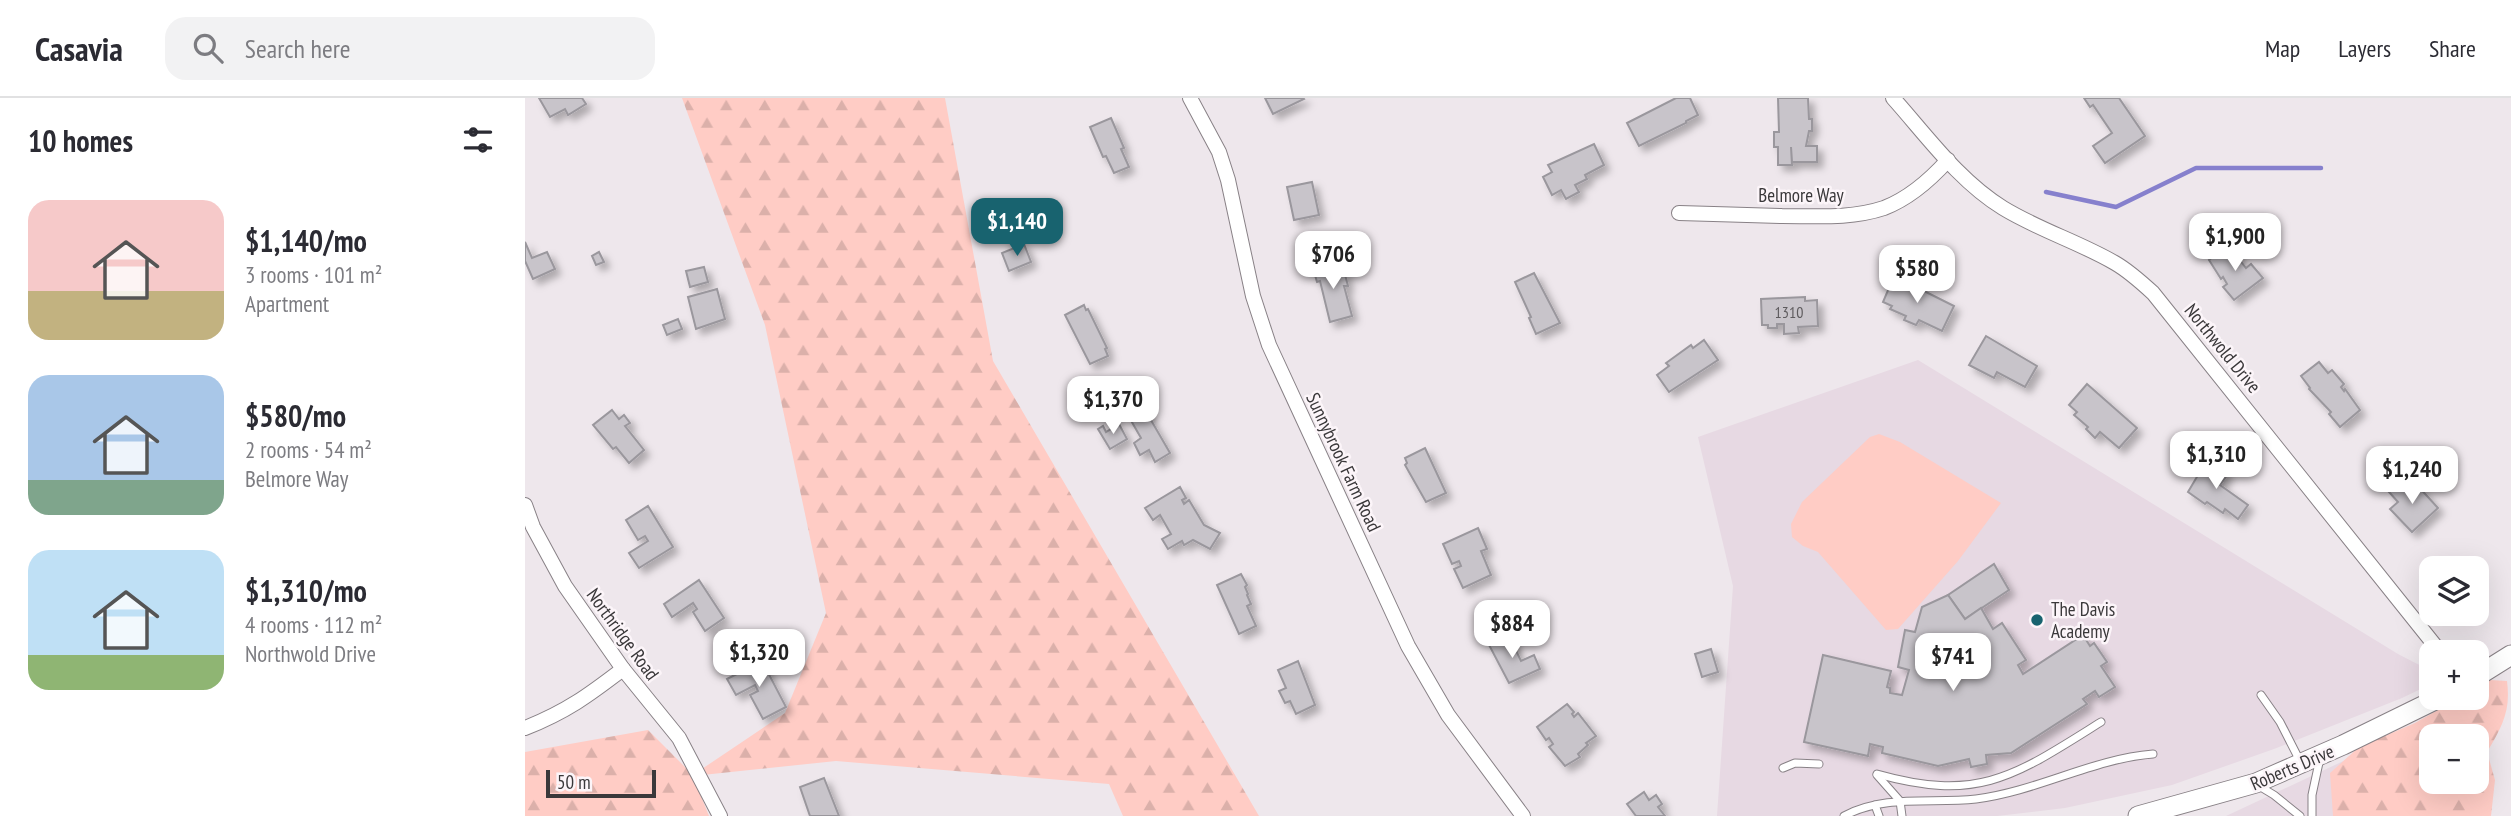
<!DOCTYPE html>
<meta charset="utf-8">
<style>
:root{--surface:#fff;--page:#f2f2f3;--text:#2b2b33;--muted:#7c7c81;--line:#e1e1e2;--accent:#18636f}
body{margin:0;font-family:"PT Sans Narrow",sans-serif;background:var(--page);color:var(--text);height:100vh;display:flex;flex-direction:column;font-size:26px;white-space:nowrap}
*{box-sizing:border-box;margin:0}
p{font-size:23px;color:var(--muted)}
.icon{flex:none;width:38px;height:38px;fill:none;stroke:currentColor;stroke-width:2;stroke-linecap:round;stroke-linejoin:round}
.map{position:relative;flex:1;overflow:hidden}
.panel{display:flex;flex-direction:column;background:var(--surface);width:525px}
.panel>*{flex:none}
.buttons{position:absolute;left:1894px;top:458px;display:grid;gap:14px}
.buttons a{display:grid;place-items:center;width:70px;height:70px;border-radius:14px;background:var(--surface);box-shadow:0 7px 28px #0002;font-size:35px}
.scale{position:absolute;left:21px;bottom:18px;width:110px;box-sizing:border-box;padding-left:7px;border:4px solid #3a383a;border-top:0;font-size:19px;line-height:24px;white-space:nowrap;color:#3a383a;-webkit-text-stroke:5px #fcf5f9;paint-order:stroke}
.price{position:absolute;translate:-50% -60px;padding:0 16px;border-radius:14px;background:#fff;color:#222;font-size:23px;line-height:46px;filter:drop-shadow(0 2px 4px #0008)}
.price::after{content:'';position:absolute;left:50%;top:42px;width:21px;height:16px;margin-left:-10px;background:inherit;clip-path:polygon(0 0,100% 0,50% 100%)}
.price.active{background:var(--accent);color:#fff}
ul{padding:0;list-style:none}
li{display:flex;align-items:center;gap:21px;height:175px;padding:0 28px}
li span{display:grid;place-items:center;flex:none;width:196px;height:140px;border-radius:21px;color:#555}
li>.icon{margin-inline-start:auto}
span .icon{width:84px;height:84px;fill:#fffc;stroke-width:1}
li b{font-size:30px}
h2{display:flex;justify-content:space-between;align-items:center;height:84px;padding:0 28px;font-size:30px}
header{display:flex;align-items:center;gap:42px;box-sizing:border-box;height:98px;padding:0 35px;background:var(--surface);border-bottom:2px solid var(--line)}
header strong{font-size:33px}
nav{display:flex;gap:38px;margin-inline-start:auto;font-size:24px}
.search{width:490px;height:63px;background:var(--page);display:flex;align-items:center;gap:18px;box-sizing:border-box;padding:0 24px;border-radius:21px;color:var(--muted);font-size:26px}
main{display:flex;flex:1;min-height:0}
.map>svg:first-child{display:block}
.built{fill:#e7d9e3}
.forest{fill:url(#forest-firs);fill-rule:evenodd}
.pitch{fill:#ffccc5}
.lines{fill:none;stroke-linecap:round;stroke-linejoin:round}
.stream{stroke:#8680cd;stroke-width:4.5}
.building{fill:#c8c4ca;stroke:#9a979d;stroke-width:2;filter:url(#shadow)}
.lane-casing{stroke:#888186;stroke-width:9}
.street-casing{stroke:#888186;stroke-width:16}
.secondary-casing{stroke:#888186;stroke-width:21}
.lane{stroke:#fff;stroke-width:7}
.street{stroke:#fff;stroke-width:14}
.secondary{stroke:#fff;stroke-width:19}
.poi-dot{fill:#18636f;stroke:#fcf5f9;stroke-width:2.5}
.labels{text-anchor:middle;stroke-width:5;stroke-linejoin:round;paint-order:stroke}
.number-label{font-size:16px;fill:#5e5b5e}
.street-label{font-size:19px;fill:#3a383a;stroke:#fcf5f9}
.poi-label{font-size:19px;fill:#3a383a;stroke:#fcf5f9;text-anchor:start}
</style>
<header>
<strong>Casavia</strong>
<div class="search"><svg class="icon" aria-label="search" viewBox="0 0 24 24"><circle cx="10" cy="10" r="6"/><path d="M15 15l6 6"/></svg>Search here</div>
<nav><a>Map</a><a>Layers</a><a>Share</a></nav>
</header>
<main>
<section class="panel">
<h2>10 homes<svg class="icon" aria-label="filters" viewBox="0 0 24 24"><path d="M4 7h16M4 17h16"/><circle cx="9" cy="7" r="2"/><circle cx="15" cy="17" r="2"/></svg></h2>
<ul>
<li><span style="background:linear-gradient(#f6c9c9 65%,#c2b280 0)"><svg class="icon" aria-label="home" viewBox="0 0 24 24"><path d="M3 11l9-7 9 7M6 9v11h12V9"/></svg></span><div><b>$1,140/mo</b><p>3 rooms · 101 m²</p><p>Apartment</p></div></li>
<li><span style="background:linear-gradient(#a9c7e8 75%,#7fa58c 0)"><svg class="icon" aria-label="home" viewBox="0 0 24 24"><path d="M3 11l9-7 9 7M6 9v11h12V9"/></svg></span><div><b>$580/mo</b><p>2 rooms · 54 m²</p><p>Belmore Way</p></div></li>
<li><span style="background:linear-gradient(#bfe0f5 75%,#8fb573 0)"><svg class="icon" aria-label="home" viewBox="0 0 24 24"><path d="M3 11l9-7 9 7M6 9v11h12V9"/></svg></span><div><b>$1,310/mo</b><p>4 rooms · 112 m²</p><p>Northwold Drive</p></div></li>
</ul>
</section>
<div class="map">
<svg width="1986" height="718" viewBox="0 0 1986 718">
<defs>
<pattern id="forest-firs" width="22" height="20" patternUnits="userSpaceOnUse" patternTransform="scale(1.75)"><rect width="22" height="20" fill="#ffccc5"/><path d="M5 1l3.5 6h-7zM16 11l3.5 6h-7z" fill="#dbb0aa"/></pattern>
<filter id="shadow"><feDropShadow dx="5.5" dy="5.5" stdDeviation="3.5" flood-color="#0004"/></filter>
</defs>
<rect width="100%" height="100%" fill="#eee7ec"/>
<g class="built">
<polygon points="1393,262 1873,556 1906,573 1906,586 1877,600 1749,651 1647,687 1540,710 1472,718 1192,718 1208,488 1173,339"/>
<polygon points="1891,629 1906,684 1922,718 1701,718"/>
</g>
<g class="forest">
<polygon points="157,0 420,0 468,263 734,718 598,718 584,686 311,663 168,678 184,718 0,718 0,654 123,632 168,677 260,615 301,515 240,227"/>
<path d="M1965,582L1982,583C1986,613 1977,629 1962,654L1970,682L1966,718H1808L1805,675L1834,649L1890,625L1934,600H1951V590ZM1906,639H1951V684H1906Z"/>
</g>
<polygon class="pitch" points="1354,336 1375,344 1476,405 1433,463 1373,531 1361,532 1293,454 1278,448 1267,439 1266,426 1277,404 1345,339"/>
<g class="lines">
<polyline class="stream" points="1521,94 1591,109 1671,70 1796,70"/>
</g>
<g class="building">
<polygon points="14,0 57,0 61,6 43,17 40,11 25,19"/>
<polygon points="740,0 778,0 779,1 748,16"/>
<polygon points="1151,0 1165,0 1173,17 1161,23 1161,25 1114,48 1102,25"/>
<polygon points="1253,0 1283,0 1284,21 1287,21 1287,33 1284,33 1281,48 1292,48 1292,64 1267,64 1266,49 1267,67 1253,67 1253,49 1249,49 1249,34 1254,34"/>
<polygon points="1559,0 1594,0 1620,38 1580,65 1568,48 1587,35 1568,7 1565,9"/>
<polygon points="586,20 599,50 596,51 604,69 589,75 581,58 578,59 565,29"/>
<polygon points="1069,46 1079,67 1060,77 1062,81 1050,87 1054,94 1041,101 1036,92 1027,97 1018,79 1027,74 1023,67"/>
<polygon points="787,84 794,117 769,122 762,89"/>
<polygon points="0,144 7,160 22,154 30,171 8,181 0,163"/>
<polygon points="499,146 506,164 484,173 477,155"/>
<polygon points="1703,147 1721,170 1726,166 1738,180 1709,202 1698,189 1702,186 1698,179 1696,181 1684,162"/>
<polygon points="74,154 79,164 71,167 67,158"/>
<polygon points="804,162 808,176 819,173 823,188 819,188 827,218 805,224 795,183 792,184 787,167"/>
<polygon points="179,169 183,184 165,189 161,173"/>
<polygon points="1009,175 1035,225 1011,236 1004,220 1006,219 990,184"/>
<polygon points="1369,178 1429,208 1417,233 1394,222 1391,227 1379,222 1381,218 1365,211 1367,208 1358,204"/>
<polygon points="192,191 200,221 171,231 163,199"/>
<polygon points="1280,199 1280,203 1292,202 1293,228 1273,229 1274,235 1259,236 1259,226 1252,226 1252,230 1243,230 1243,227 1237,227 1236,201"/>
<polygon points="559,207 561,212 563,211 582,250 580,251 583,258 565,266 540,217"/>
<polygon points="153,221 157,231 142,237 138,227"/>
<polygon points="1461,238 1512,268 1500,289 1472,274 1469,280 1444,267"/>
<polygon points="1179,242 1193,262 1144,294 1132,277 1144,268 1141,265 1166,247 1168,250"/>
<polygon points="1794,264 1803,275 1807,272 1819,286 1816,289 1819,293 1820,291 1835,312 1815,329 1804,316 1806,314 1784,291 1785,290 1776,278"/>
<polygon points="1562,286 1612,330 1594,350 1575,334 1570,340 1561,331 1563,329 1549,317 1552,314 1544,307"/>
<polygon points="619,310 645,355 630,364 624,352 615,357 609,345 616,340 604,319"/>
<polygon points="87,312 94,321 99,317 105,325 100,328 119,352 104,365 91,349 88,351 68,327"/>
<polygon points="594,326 602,341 585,351 573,331 578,328 581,334"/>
<polygon points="900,350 921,395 901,404 880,367 882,365 880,360"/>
<polygon points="1685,363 1703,376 1695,387 1723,407 1713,421 1700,411 1698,415 1682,404 1680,406 1663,394 1676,372 1678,373"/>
<polygon points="1876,383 1885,393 1892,387 1913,410 1887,434 1865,411 1873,404 1864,394"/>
<polygon points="655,389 661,400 657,402 659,406 664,402 679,427 695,435 685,451 668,442 659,447 657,443 643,451 637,441 646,436 635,417 628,422 620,410"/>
<polygon points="123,408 148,449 114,470 104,455 123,443 120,438 113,442 101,422"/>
<polygon points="953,430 962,451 956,453 966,477 938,490 929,471 936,468 934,463 927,466 918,446"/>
<polygon points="1469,466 1484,492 1440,521 1423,497"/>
<polygon points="716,476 722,487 720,489 723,496 722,497 726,506 722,508 731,528 714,536 692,487"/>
<polygon points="174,482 199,520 180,533 168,514 172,511 168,505 147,519 139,506"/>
<polygon points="1423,497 1440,521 1456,510 1468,531 1477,525 1501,562 1493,567 1498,576 1558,537 1565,548 1569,545 1582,564 1576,568 1590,589 1574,599 1570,593 1558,601 1562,606 1486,655 1461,657 1462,666 1446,669 1444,661 1413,668 1357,655 1358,649 1345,646 1343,658 1279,644 1298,557 1366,573 1362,589 1365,590 1365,595 1377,597 1384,572 1373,569 1380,532 1390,534 1397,509"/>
<polygon points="983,536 996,563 1009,557 1015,571 984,585 963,545"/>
<polygon points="1186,551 1193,574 1177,579 1170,556"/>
<polygon points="237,563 261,609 238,621 225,597 233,593 230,587 211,597 202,581"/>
<polygon points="773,563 790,607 771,616 765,603 760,605 754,593 761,590 753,572"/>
<polygon points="1042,606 1049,614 1047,616 1049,619 1053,615 1071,638 1061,645 1063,647 1053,656 1055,659 1040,668 1024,649 1028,646 1024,640 1021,642 1012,629"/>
<polygon points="299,680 314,718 285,718 275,689"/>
<polygon points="1119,694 1124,702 1131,697 1137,706 1133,709 1140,718 1111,718 1102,706"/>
</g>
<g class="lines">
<defs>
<g id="lane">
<polyline points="1736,597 1755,624 1776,665"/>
<polyline points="1258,670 1270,665 1294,666"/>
<path d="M1352,676C1455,705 1491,677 1576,624"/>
<polyline points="1352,677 1375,703 1377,718"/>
<polyline points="1734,688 1749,697 1775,718"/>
<polyline points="1350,707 1354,718"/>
<path d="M1319,718C1360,696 1407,706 1451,701C1513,693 1567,661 1628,656"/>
<polyline points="1787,718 1787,697 1795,660"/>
</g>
<g id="street">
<polyline points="665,0 694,54 703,82 728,198 744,247 883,548 923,617 998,718"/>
<path d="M1368,0C1402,38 1434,83 1478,110C1514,132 1554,144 1590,165C1604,173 1616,184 1628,195L1916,555"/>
<path d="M1154,115C1188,116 1223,117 1257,118C1291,118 1326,121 1359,110C1385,100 1405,82 1423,62"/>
<polyline points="0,407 8,429 40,488 98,571 154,640 195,718"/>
<path d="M0,630C41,614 64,597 98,571"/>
</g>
<g id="secondary">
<polyline points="1951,579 1986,557"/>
<polyline points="1613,718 1731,685 1818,647 1914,600"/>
</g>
</defs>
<use href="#lane" class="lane-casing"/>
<use href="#street" class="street-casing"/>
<use href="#secondary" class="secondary-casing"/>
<use href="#lane" class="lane"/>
<use href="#street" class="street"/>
<use href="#secondary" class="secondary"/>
</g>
<circle class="poi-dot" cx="1512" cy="522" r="7"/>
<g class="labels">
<g class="number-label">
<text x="1264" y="220">1310</text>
</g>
<g class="street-label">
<text x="1276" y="104">Belmore Way</text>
<text transform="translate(1698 250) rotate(51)" y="7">Northwold Drive</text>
<text transform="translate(819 364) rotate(65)" y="7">Sunnybrook Farm Road</text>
<text transform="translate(98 536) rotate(54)" y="7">Northridge Road</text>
<text transform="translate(1767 669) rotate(-23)" y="7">Roberts Drive</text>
</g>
<g class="poi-label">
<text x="1526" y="518">The Davis<tspan x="1526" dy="22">Academy</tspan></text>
</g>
</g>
</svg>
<div class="buttons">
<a><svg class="icon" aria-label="layers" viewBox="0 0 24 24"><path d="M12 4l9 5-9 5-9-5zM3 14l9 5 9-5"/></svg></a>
<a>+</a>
<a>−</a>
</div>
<div class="scale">50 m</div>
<b class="price active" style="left:492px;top:160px">$1,140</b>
<b class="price" style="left:1710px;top:175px">$1,900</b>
<b class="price" style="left:808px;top:193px">$706</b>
<b class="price" style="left:1392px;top:207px">$580</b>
<b class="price" style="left:588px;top:338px">$1,370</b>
<b class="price" style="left:1691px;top:393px">$1,310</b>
<b class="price" style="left:1887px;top:408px">$1,240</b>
<b class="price" style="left:987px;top:562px">$884</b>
<b class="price" style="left:234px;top:591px">$1,320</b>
<b class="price" style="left:1428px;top:595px">$741</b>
</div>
</main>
